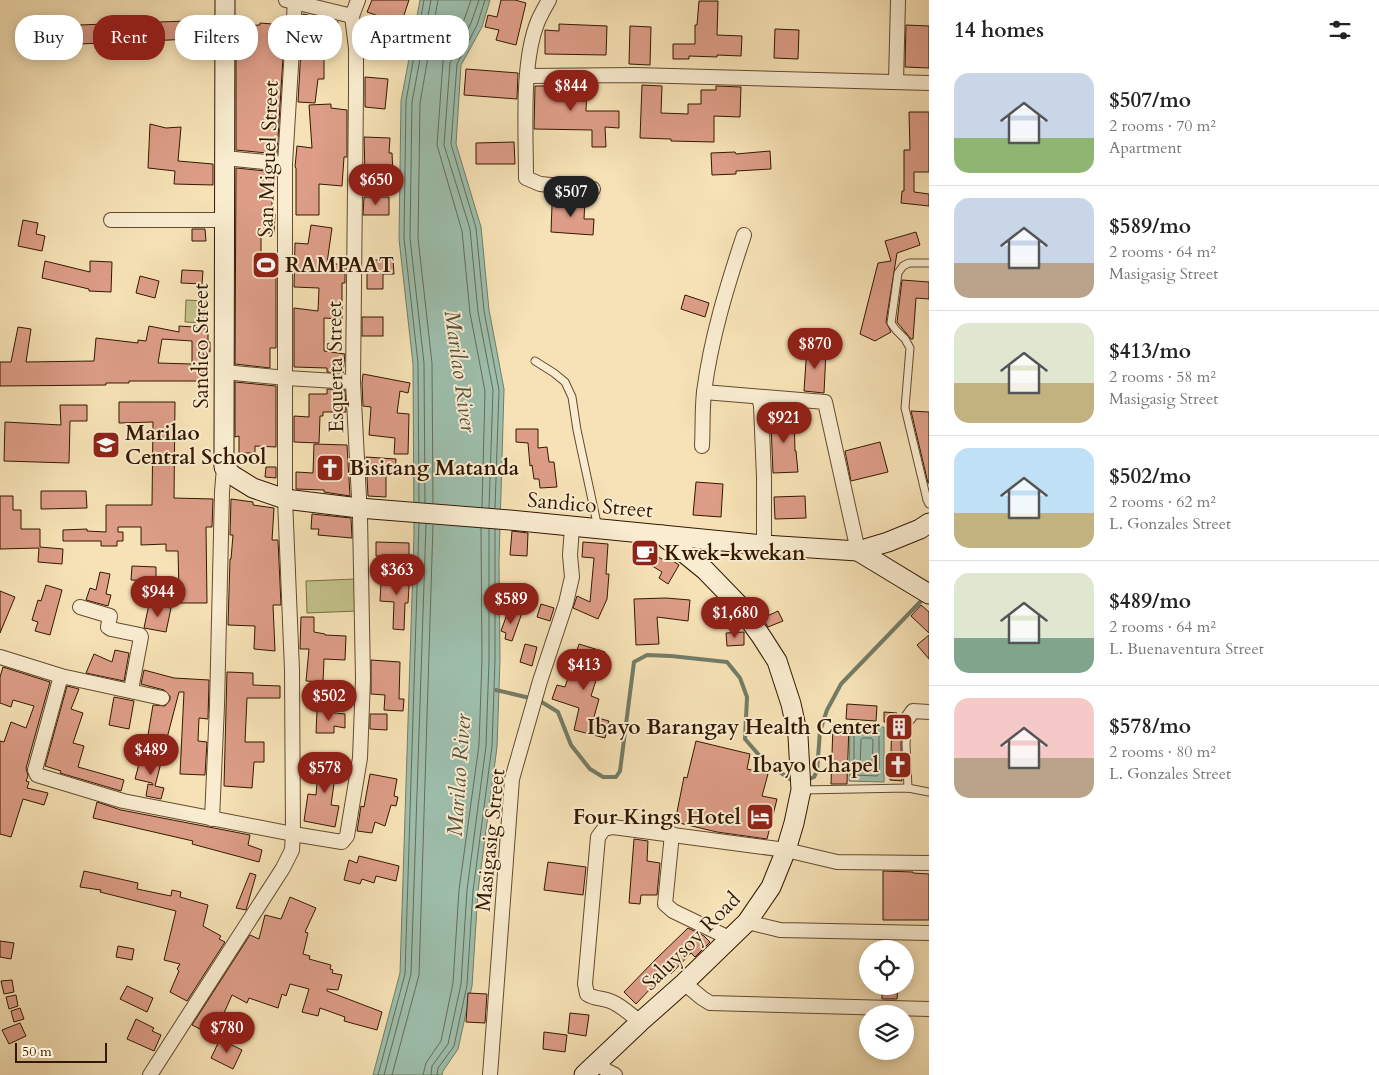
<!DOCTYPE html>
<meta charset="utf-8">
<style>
:root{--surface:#fff;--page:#f6f6f6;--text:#222;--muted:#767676;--line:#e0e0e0;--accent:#8f2418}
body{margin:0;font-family:Cardo,serif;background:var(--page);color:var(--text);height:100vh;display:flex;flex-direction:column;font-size:19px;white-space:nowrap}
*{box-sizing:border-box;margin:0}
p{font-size:16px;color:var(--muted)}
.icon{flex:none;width:28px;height:28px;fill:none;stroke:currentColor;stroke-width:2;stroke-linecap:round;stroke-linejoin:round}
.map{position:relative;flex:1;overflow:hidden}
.side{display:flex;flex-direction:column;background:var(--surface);width:450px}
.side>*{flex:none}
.hud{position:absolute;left:15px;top:15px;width:475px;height:45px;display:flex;gap:10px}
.controls{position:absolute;left:859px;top:940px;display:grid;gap:10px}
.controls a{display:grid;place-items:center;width:55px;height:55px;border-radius:50%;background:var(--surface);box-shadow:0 2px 12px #0003;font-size:25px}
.scale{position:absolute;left:15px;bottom:12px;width:92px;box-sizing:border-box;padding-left:5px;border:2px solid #331800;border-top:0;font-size:14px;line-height:18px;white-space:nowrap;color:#331800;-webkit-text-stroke:4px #f9ecd0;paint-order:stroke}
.price{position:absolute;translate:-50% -42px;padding:0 11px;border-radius:18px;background:var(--accent);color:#fff;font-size:16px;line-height:32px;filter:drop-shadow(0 1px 2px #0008)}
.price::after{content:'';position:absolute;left:50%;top:30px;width:15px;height:11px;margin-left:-8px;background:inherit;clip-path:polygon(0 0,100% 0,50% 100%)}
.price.selected{background:#222;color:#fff}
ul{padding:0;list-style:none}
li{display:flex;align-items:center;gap:15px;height:125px;padding:0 25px}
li+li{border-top:1px solid var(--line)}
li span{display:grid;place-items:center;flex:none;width:140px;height:100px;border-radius:15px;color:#555}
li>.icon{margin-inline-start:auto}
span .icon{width:60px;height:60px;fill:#fffc;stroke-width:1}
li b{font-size:21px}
h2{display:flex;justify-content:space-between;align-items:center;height:60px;padding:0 25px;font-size:21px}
.chip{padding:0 18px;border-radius:20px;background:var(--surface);box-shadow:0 2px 12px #0003;font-size:18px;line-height:45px}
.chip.selected{background:var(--accent);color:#fff}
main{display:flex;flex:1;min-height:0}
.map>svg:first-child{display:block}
.green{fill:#c2c28a;stroke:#7a6d45}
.water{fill:#9dbeac;stroke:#737c67}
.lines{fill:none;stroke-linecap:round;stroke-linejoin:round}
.shore{stroke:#686b56;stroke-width:1}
.stream{stroke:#737c67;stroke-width:4}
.building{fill:#dd9d87;stroke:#331800;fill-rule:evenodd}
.lane-casing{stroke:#644a2e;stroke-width:9}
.street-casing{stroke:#644a2e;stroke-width:16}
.secondary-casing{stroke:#331800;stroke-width:21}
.lane{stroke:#f9ecd0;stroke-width:7}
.street{stroke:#f9ecd0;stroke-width:14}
.secondary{stroke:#f9ecd0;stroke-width:19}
.labels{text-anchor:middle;stroke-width:4;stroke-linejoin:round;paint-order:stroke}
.street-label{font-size:21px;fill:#331800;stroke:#f9ecd0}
.poi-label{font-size:21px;font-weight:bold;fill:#331800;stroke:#f9ecd0;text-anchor:start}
.water-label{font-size:22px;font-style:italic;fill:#58523c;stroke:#f9ecd0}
</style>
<main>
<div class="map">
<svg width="929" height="1075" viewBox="0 0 929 1075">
<rect width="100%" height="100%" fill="#f6e2b6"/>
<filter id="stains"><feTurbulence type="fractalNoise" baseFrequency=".004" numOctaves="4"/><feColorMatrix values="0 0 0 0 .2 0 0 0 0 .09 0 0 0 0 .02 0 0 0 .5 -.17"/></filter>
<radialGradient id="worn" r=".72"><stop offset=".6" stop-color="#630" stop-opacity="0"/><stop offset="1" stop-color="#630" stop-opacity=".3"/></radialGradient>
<g class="green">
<polygon points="186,300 205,301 204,323 185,322"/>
<polygon points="356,579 357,611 307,613 306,581"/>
</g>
<g class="water">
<polygon points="420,0 490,0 482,27 461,65 456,144 481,227 489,310 504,389 499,561 500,660 497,747 478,891 472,986 458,1049 443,1071 442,1075 373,1075 400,973 414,534 413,364 399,239 401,101"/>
<polygon points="850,726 884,727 884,782 849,781"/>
</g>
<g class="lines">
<g class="shore">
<polyline points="471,0 464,20 443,61 437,145 462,231 470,313 485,391 482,507"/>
<polyline points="479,0 471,23 450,63 444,145 470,229 478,312 493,390 489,508"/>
<polyline points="485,0 477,25 457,64 451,144 476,228 484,311 499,390 495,508"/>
<polyline points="419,502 418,363 404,238 406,101 424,0"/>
<polyline points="425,503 424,363 410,238 412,102 431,0"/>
<polyline points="433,503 432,363 418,238 420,103 438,0"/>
<polygon points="857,731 879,733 879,774 877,776 854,775 854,734"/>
<polygon points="863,738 871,738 873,740 872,768 871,770 862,770 860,768 861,740"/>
<polyline points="378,1075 405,974 419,523"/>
<polyline points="384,1075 411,974 426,524"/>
<polyline points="392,1075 419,975 433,525"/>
<polyline points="423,1075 426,1063 441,1041 453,983 459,890 479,745 482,660 481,528"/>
<polyline points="431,1075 432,1066 448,1044 461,984 467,890 486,746 489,660 489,529"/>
<polyline points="437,1075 438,1068 454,1046 467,985 473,891 492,746 495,660 495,529"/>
</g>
<g class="stream">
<polyline points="496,690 530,698"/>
<polyline points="540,701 558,712 571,745 590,769 603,777 616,777 620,771 634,662 647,655 671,656 727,662 740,678 747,697 745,739 765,762 793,781"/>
<polyline points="807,780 814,777 817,771 820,731 827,710 841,684 922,600"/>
</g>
</g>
<g class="building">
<polygon points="372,0 409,0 401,24 367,12"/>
<polygon points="501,0 515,0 526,3 516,45 496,40 499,30 485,27 488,15 497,17"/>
<polygon points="699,1 718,1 717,35 742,36 741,56 717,55 717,57 689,56 689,59 673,59 673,44 695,44 695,25 697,25"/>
<polygon points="303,14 338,22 336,36 324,36 324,79 318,79 315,103 298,102"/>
<polygon points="214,20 214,38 80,44 79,25"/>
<polygon points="260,23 285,25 277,154 236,150 236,26 260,25"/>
<polygon points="559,24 607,26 606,55 545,54 545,30 559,31"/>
<polygon points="906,25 929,26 929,68 905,67"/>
<polygon points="630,26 651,27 650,65 629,64"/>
<polygon points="775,29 799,30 798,59 774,58"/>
<polygon points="466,69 518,73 517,99 464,95"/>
<polygon points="365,77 388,79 385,109 365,107"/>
<polygon points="642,85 662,86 661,113 688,114 688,104 701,104 701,90 716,90 716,86 741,87 740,117 714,116 714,142 671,141 671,139 640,138"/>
<polygon points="535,86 587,86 586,111 619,111 619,128 605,127 606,147 592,147 592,130 534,129"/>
<polygon points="331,104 331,108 347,110 347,157 344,157 342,186 319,184 319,215 296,215 296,168 295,167 297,146 312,148 309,105"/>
<polygon points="909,112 929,112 929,172 914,172 914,192 929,194 929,206 901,203 902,191 904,191 904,150 910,150"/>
<polygon points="150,124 166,128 181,127 178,161 213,164 213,185 174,184 175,171 148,168"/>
<polygon points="364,137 390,138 389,153 392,153 393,174 365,174"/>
<polygon points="514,142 515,164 476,164 476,143"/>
<polygon points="770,151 771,169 736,171 736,174 712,175 711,153 735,152 736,154"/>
<polygon points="236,168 276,172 275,189 272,189 272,214 275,214 274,233 261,233 261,259 276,259 276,348 270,348 270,368 235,364"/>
<polygon points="364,197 389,197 389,215 363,215"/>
<polygon points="563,198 585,199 584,219 594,219 593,235 551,232 552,205 563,206"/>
<polygon points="23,220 38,223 36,234 45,236 42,251 18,246"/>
<polygon points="311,225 332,228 327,263 345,265 345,283 342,283 342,319 324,318 324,351 345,354 343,373 327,372 327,368 294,367 294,308 318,311 319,288 294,287 295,243 308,244"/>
<polygon points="192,229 205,229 206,241 192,241"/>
<polygon points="916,232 920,245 897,253 886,322 891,332 875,341 860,334 878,263 891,261 885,241"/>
<polygon points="367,260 393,260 394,274 383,274 383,289 367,289"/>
<polygon points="45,261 90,272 90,261 112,262 111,292 89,291 89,289 42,278"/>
<polygon points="182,270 203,271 202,284 181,283"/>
<polygon points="140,276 159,281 155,298 136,293"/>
<polygon points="902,280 929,282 929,299 916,298 913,339 911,339 897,322"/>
<polygon points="685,295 709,303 705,317 681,309"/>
<rect x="362" y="317" width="21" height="19"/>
<path d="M149,326L179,332V326L208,328V342H210V352H204V381H129V383H106V385L0,386V362H11L18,327L31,329L26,362L94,361L96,338L138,343V340L146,341ZM162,339L192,341V364L158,363Z"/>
<polygon points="807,346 826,351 824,393 804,391"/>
<polygon points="363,374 410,383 408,393 400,391 397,413 409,414 408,454 394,454 395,438 369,435 371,407 363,406 362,383"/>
<polygon points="235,382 276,386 276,447 255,446 255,453 239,453 239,436 235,437"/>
<polygon points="327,389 345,390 346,412 323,412 323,416 320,416 319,443 294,442 294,416 309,417 309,394 327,394"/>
<polygon points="119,402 175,402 174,498 213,499 212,527 206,527 207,603 177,603 177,591 179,591 178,551 166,551 166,544 141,545 141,527 118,527 118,532 123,532 123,541 117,541 117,546 101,546 101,541 63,541 63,530 87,529 87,531 106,532 106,505 152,505 153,422 119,423"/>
<polygon points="60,405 87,405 87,421 70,421 69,463 4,461 5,422 61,425"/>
<polygon points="911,411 929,412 929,483 928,483"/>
<polygon points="794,413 795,451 796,451 798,472 773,473 771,424 773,424 772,414"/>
<polygon points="516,429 538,429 538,448 547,447 549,462 554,462 557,487 540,488 539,479 534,479 532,465 530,466 528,443 516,442"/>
<polygon points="880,442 888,472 851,481 845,451"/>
<polygon points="314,444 347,445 350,496 324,492 324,490 296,489 296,472 313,473"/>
<polygon points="366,457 396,459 395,473 386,472 386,497 368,496"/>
<polygon points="266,467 276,467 276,478 265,477"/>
<polygon points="696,482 723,484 721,517 693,515"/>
<polygon points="41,491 86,491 87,508 41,509"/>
<polygon points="0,496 13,496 13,510 21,510 21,529 40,529 40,547 63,549 62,564 38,562 39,548 0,549"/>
<polygon points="805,496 806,518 775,519 774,497"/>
<polygon points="231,499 253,502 253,505 274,508 272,540 278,540 281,605 273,605 275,651 254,649 255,626 228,625 230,559 231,559 233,535 230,535"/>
<polygon points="312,514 351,518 352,538 318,535 319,529 311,529"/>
<polygon points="512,531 528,533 527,556 510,555"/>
<polygon points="376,542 409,543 409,557 376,556"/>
<polygon points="583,542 608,544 606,574 609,574 607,599 598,619 573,608 577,596 590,602 594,558 582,557"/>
<polygon points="654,555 668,562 670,559 679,565 668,584 659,578 662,572 649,564"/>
<polygon points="132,566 156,567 156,581 131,580"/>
<polygon points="400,570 410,570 408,603 405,603 404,630 393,629 394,602 380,601 381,583 386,583 386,574 399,575"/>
<polygon points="100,572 110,574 106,594 111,595 108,606 86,600 90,588 96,590"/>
<polygon points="46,585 62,590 50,635 35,631 38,622 32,620 38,600 41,601"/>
<polygon points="0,591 15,597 0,633"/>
<polygon points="666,598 690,600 688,621 657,617 659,644 636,645 634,599"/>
<polygon points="149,604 171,608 166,632 144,628"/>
<polygon points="541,604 554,608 550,621 537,617"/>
<polygon points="921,605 929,612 929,633 911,616"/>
<polygon points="512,610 522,613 512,641 505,639 506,633 501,631 506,617 510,619"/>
<polygon points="778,611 783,621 768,627 763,618"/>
<polygon points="301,617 314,617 314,632 325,634 325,635 346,636 345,660 324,659 323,682 306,681 309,649 300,649"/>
<polygon points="744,632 744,645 727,646 726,633"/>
<polygon points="929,635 929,659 917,645"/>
<polygon points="525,644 537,647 532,666 520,662"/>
<polygon points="579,644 605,652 591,696 599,699 594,717 609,721 605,738 574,730 579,708 552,699 557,685 565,687"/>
<polygon points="115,650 129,653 124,681 86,673 94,654 112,662"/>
<polygon points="371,660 400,662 399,699 404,699 403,711 384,710 385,695 371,694"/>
<polygon points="3,667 50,682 26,768 28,776 26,781 29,782 27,788 48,793 44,805 23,799 11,837 0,834 0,741 4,742 11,722 26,728 34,706 13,700 11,707 0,703 0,677"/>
<polygon points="144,670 174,678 209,680 208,719 199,718 198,741 207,742 205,775 180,774 184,692 179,692 167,738 148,735 153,705 165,706 170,700 170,696 164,690 141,684"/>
<polygon points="227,672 253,673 253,685 280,686 280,698 247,698 245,742 264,742 264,762 254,762 252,788 224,786"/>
<polygon points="67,686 79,689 71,709 83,713 73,743 84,746 78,767 124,780 121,791 60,773 61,771 45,766"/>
<polygon points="114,697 134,701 129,729 109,725"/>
<polygon points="847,704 877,706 876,721 846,719"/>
<polygon points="317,711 345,714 345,728 334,726 334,733 316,733"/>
<polygon points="884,712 897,713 897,722 884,722"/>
<polygon points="370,714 387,714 387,730 370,729"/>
<polygon points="892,723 902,724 901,744 902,781 890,780"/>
<polygon points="833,725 849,725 847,784 831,784"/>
<polygon points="696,741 750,754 747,769 768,774 762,796 777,799 767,839 717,832 675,822 684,777 687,778"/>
<polygon points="149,756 162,759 155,786 164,788 161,799 146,796 148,784 153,785 152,783 135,779 140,760 150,763"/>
<polygon points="319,758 344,760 343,778 335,777 331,805 339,806 335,827 304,821 308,794 316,795"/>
<polygon points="370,774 397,779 394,796 398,797 396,806 391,805 385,826 375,822 372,833 357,831 361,806 364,807"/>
<polygon points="97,802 121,810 250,835 248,845 262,850 259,862 192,844 193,841 93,818"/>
<polygon points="634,839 648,841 647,861 660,863 657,895 641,895 640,904 629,903"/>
<polygon points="359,856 399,866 396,881 376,876 374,883 362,879 360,884 344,880 349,860 357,863"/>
<polygon points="548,862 586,867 583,895 544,890"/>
<polygon points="84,871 138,883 137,889 171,896 172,890 181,892 180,897 208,905 203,926 221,936 219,939 225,942 187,1001 170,992 179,971 177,969 180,964 164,960 176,911 100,892 101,890 80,887"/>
<polygon points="883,871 913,872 913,873 929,874 929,920 883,920"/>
<polygon points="250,873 256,875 246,910 236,908"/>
<polygon points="290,897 316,908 305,932 308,933 303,954 310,956 309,959 331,965 330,969 333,970 332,973 342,975 338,990 327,989 327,991 382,1012 377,1030 344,1021 345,1017 320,1008 318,1016 302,1012 309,989 290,984 286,996 282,994 278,1008 249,998 247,1003 232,995 224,1013 221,1012 210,1034 192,1025 250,935 259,939 265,915 281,919"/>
<polygon points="688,928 704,936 710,942 695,957 691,953 671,974 668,970 636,1004 624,992 655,960"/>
<polygon points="0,941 14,943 11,959 0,957"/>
<polygon points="118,946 134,949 132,960 116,957"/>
<polygon points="12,980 14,992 4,994 1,981"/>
<polygon points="127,986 153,998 147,1012 120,999"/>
<polygon points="882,986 898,986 897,999 882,999"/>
<polygon points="468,993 487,994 485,1023 466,1022"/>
<polygon points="16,995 18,1006 9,1009 6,997"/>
<polygon points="20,1008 24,1019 14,1022 11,1011"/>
<polygon points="570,1013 589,1015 586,1036 568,1033"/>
<polygon points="136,1019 154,1028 152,1031 161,1035 154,1051 127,1039"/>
<polygon points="20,1023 26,1036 9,1044 2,1030"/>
<polygon points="544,1032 567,1035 565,1052 543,1049"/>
<polygon points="220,1039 242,1050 233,1069 211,1058"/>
</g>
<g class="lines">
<defs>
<g id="lane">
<polyline points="929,263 909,263 903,266 898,273 891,323 896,330 905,339 910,348 905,408 927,500 929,504"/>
<polyline points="535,361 554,373 565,382 572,397 577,430 598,528"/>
<polyline points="908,718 906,744 908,788"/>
<polyline points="802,790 908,788 929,792"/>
</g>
<g id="street">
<polyline points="286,0 352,16"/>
<path d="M549,0C545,7 541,14 538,21C521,62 526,132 526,178L540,184L593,189"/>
<polyline points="527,76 635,75 929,83"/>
<polyline points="896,82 898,0"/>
<polyline points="225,158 285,164"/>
<polyline points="111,220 224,220"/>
<polyline points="224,372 286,378 353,382"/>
<polyline points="704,392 825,402 858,551"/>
<polyline points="759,397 761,406 764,477 764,545"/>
<path d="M702,446C703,428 702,410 704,392C711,338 727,286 744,235"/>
<polyline points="80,607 110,616 108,627 111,629 140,635 141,637 131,690"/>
<polyline points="0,657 61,676 162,698"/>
<polyline points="61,676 35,770 37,775 123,801 293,834 342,842 347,836 360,758 363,679 360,517 353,382 356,92 356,48 352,16 358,0"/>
<polyline points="908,718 913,711 929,712"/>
<polyline points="212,819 217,706 222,492 224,467"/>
<polyline points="672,834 665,904 673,911 729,938"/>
<polyline points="747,922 780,930 929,933"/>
<polyline points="684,983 702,998 710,1003 929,1009"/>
<path d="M640,1022C630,1014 621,1005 610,1001C602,998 594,999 587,994L585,984L598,837L604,829L613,827L786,850L837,862L929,863"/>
<polyline points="598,1063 607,1071 615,1075"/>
<polyline points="150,1075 283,868 292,850 293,834 292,670 285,499 285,164 295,0"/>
<polyline points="490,1075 512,779 540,681 566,603 572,577 570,555 572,527"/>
</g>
<g id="secondary">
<polyline points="225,0 224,452 224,467 232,475 253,488 285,499 359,508 510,520 764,545 858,551 888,542 920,529 929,523"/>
<polyline points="858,551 929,594"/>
<polyline points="584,1075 640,1022 684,983 747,922 771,887 786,850 794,823 801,790 798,736 791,704 777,661 761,636 737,603 705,570 662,535"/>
</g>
</defs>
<use href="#lane" class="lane-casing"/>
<use href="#street" class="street-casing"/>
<use href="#secondary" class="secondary-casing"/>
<use href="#lane" class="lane"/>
<use href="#street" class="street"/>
<use href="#secondary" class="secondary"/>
</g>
<defs>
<symbol id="stadium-square" viewBox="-11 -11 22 22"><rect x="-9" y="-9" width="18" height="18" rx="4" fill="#8f2418" stroke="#f9ecd0"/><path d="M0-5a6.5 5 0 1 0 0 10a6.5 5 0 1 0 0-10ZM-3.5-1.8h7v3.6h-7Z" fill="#fff"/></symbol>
<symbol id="school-square" viewBox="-11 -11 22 22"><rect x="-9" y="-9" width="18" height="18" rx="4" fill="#8f2418" stroke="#f9ecd0"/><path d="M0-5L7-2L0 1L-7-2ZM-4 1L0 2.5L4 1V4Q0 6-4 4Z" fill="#fff"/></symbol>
<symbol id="church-square" viewBox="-11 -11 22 22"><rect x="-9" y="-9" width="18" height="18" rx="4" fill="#8f2418" stroke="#f9ecd0"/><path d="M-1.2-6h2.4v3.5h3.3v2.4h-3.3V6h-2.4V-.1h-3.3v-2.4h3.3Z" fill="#fff"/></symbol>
<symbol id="cafe-square" viewBox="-11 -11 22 22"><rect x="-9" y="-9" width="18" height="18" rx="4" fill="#8f2418" stroke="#f9ecd0"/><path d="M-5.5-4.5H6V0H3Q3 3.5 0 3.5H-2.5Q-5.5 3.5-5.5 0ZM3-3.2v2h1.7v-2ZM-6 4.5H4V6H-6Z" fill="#fff"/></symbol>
<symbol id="building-square" viewBox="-11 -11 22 22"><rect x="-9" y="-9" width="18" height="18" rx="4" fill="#8f2418" stroke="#f9ecd0"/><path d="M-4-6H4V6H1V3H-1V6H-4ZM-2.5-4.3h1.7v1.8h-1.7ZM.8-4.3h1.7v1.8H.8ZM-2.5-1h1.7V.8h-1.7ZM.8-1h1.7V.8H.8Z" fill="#fff"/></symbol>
<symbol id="hotel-square" viewBox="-11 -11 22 22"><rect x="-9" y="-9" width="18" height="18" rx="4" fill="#8f2418" stroke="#f9ecd0"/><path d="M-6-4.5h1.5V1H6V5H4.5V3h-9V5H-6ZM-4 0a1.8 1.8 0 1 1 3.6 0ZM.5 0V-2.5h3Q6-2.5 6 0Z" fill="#fff"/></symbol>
</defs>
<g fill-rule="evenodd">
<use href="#stadium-square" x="250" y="249" width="32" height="32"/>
<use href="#school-square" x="90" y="429" width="32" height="32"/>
<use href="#church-square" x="314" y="452" width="32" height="32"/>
<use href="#cafe-square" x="629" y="537" width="32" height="32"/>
<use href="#building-square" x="883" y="711" width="32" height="32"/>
<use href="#church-square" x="882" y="749" width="32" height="32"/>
<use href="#hotel-square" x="744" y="801" width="32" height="32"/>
</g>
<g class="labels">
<g class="street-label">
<text transform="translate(268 159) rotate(-88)" y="7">San Miguel Street</text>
<text transform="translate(201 346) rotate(-90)" y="7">Sandico Street</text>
<text transform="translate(335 367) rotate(-91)" y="7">Esquerta Street</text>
<text transform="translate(590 505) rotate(5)" y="7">Sandico Street</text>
<text transform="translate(490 840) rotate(-84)" y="7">Masigasig Street</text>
<text transform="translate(691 941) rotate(-45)" y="7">Saluysoy Road</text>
</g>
<g class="poi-label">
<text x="285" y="272">RAMPAAT</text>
<text x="125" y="440">Marilao<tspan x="125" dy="24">Central School</tspan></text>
<text x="349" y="475">Bisitang Matanda</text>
<text x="664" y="560">Kwek-kwekan</text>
<text x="880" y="734" text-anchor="end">Ibayo Barangay Health Center</text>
<text x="879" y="772" text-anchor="end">Ibayo Chapel</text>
<text x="741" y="824" text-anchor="end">Four Kings Hotel</text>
</g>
<g class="water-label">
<text transform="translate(461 371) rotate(82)" y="8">Marilao River</text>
<text transform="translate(458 775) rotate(-86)" y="8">Marilao River</text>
</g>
</g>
<rect width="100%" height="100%" filter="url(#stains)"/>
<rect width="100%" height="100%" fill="url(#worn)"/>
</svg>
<div class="controls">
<a><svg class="icon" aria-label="locate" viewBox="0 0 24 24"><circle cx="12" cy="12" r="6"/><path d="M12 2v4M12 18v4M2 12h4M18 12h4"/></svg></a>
<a><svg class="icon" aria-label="layers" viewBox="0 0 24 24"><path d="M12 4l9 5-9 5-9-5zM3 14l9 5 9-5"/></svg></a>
</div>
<div class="scale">50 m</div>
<b class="price" style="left:571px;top:112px">$844</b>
<b class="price" style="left:376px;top:206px">$650</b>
<b class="price selected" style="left:571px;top:218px">$507</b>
<b class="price" style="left:815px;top:370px">$870</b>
<b class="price" style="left:784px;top:444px">$921</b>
<b class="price" style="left:397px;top:596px">$363</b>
<b class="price" style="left:158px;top:618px">$944</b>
<b class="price" style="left:511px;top:625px">$589</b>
<b class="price" style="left:735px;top:639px">$1,680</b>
<b class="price" style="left:584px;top:691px">$413</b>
<b class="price" style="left:329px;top:722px">$502</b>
<b class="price" style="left:151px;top:776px">$489</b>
<b class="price" style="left:325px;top:794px">$578</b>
<b class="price" style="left:227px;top:1054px">$780</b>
<div class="hud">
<a class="chip">Buy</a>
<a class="chip selected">Rent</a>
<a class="chip">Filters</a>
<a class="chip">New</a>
<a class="chip">Apartment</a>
</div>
</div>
<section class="side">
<h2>14 homes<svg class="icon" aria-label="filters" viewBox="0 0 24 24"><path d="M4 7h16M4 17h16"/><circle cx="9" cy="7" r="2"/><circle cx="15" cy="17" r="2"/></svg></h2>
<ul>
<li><span style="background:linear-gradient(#c9d6e8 65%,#8fb573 0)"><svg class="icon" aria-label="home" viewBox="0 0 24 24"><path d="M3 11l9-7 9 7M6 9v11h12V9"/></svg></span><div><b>$507/mo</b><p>2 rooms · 70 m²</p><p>Apartment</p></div></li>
<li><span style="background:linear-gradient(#c9d6e8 65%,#b9a48a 0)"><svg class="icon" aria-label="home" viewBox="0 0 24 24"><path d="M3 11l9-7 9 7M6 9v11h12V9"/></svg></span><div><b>$589/mo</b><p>2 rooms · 64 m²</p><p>Masigasig Street</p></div></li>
<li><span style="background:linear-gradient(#dfe7d0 60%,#c2b280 0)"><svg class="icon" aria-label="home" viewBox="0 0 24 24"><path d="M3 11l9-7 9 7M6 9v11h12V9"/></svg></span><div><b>$413/mo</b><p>2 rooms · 58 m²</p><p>Masigasig Street</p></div></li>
<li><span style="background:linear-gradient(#bfe0f5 65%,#c2b280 0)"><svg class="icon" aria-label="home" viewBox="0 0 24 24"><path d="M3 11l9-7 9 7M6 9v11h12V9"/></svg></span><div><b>$502/mo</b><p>2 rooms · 62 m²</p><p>L. Gonzales Street</p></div></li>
<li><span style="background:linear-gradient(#dfe7d0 65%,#7fa58c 0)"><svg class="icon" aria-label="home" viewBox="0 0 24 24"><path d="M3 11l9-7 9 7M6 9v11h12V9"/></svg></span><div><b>$489/mo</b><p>2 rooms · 64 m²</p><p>L. Buenaventura Street</p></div></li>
<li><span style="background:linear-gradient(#f6c9c9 60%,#b9a48a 0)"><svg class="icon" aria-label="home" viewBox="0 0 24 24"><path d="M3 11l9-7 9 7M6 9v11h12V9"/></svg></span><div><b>$578/mo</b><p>2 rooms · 80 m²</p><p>L. Gonzales Street</p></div></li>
</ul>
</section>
</main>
